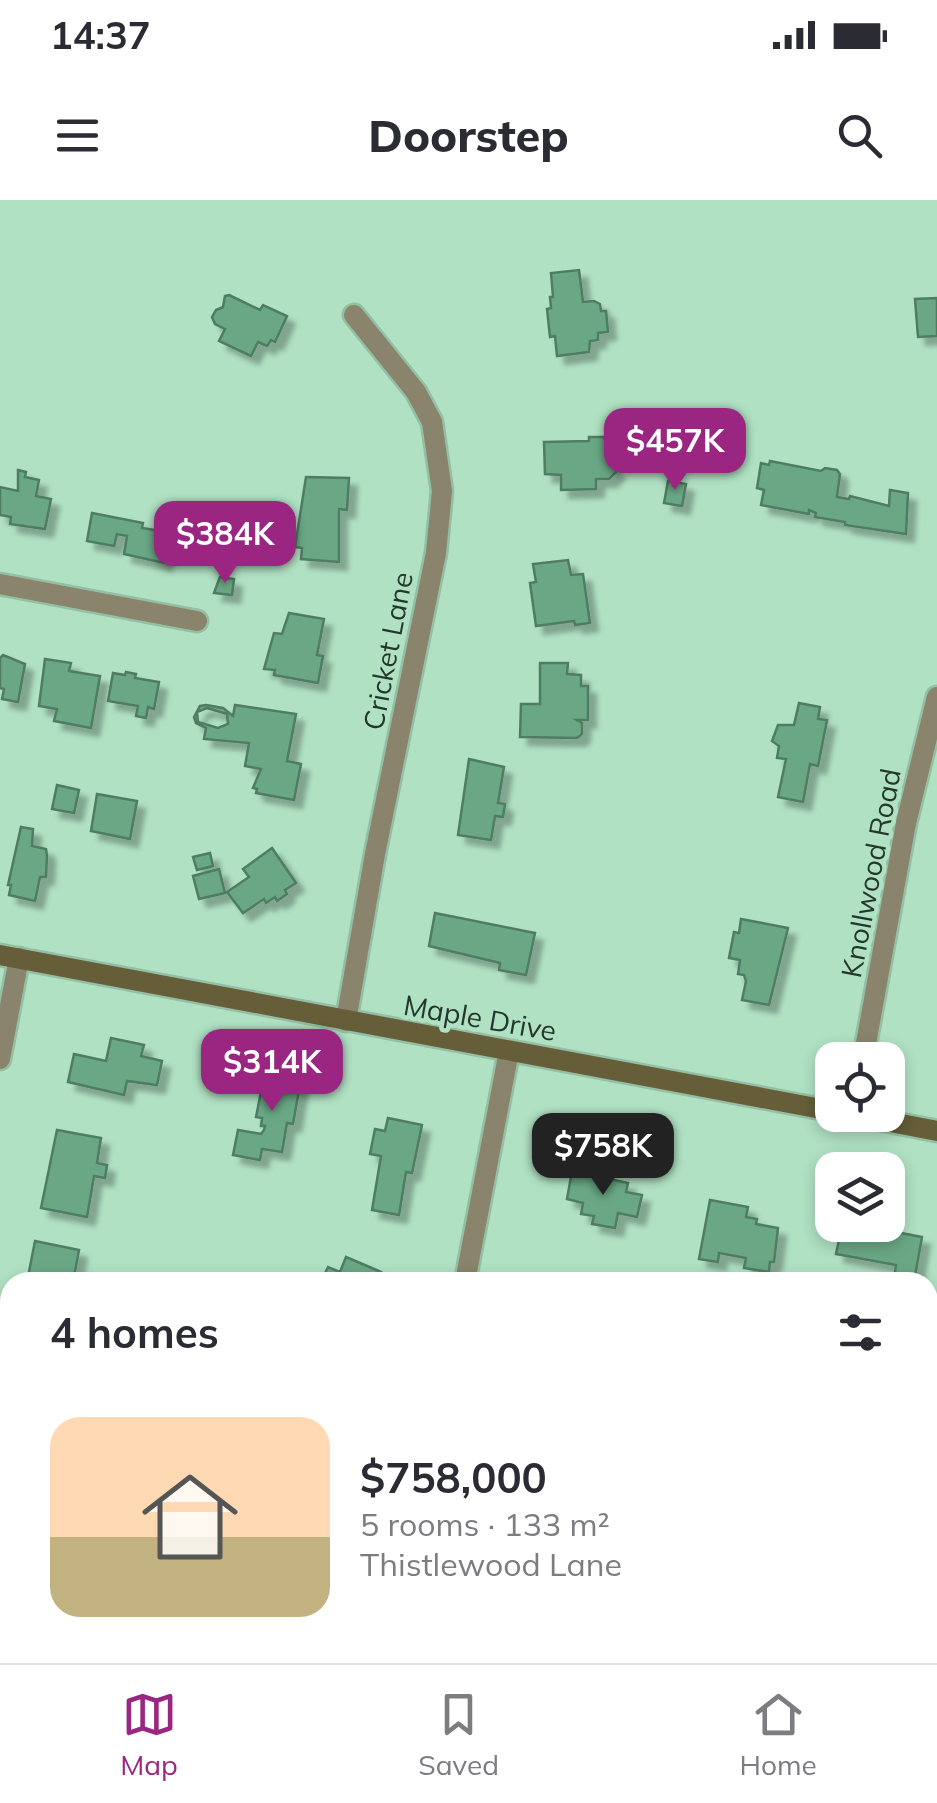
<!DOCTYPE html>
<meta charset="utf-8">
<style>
:root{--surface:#fff;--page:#f2f2f3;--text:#2b2b33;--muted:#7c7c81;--line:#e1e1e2;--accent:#9a2681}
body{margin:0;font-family:Mulish,sans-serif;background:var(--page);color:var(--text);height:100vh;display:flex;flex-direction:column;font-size:38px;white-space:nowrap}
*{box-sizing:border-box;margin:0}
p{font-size:32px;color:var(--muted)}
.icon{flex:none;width:55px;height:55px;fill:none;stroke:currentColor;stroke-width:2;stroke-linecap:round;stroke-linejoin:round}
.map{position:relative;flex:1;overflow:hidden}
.drawer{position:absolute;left:0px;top:1072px;width:938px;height:392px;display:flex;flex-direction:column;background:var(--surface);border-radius:30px 30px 0 0;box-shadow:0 5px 15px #0003}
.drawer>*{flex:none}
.fabs{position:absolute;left:815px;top:842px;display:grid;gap:20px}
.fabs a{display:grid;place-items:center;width:90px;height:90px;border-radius:20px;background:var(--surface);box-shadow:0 5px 15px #0003;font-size:50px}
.price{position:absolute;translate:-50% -85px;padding:0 22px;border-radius:20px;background:var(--accent);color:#fff;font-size:32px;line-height:65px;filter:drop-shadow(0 2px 5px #0008)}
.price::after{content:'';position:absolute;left:50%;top:60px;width:30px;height:22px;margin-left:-15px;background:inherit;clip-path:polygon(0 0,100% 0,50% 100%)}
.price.selected{background:#222;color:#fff}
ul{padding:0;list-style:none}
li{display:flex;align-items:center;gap:30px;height:250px;padding:0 50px}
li+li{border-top:2px solid var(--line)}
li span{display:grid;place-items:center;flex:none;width:280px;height:200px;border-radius:30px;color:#555}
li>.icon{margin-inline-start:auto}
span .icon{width:120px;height:120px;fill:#fffc;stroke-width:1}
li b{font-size:42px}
h2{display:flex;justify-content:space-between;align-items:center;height:120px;padding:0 50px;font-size:42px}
.status{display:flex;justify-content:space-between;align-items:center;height:70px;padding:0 50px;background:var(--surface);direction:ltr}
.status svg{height:28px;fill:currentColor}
header{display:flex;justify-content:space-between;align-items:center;height:130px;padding:0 50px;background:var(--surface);font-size:45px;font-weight:800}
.dock{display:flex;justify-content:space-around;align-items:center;height:140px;border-top:2px solid var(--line);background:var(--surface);font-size:28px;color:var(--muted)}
.dock a{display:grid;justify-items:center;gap:5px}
.dock .selected{color:var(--accent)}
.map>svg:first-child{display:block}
.building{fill:#6ba885;stroke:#4f7d63;stroke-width:2.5;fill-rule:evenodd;filter:url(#shadow)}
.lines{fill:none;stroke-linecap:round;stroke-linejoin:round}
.lane-casing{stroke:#94bfa5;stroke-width:19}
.street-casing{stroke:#94bfa5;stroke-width:25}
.secondary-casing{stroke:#94bfa5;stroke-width:25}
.lane{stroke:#89846b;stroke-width:14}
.street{stroke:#89846b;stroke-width:20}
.secondary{stroke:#655e38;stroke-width:20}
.labels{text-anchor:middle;stroke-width:9;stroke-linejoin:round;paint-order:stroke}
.street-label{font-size:28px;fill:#24372c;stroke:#b0e1c3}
</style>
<div class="status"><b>14:37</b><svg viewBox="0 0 49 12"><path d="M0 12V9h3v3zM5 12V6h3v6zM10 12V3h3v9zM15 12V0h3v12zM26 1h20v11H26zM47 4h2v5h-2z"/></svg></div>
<header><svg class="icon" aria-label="menu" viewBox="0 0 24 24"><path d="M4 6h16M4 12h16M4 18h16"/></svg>Doorstep<svg class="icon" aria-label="search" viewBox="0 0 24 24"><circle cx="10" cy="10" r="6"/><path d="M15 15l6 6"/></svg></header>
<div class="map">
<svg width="937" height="1463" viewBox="0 0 937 1463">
<defs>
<filter id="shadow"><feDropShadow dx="8" dy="8" stdDeviation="2.5" flood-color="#0004"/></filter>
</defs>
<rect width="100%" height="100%" fill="#b0e1c3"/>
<g class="building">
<polygon points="579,70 583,102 594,101 600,104 601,111 606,111 608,132 598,133 598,140 590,141 589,152 557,156 555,136 550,137 547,109 551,108 550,97 553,97 551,73"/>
<polygon points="229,95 260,110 263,105 287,116 275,142 271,140 267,146 258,142 251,156 219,141 225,129 215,124 212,117 216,110 223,107 225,96"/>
<polygon points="937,98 937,136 918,137 915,99"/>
<polygon points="589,237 603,237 613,247 612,266 617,271 609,279 596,279 596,289 561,290 561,275 545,274 544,242 589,241"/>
<polygon points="770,261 821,271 825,268 837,270 840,274 837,297 849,299 850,296 889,306 890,290 908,293 906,334 845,325 845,322 815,317 816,313 809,310 809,314 761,305 764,290 757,288 761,263 769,265"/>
<polygon points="18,270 26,272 25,277 39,280 36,296 51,299 45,329 10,324 11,317 0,315 0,287 18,291"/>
<polygon points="306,277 349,278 347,310 339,309 339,362 301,359 302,348 295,347"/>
<polygon points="668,281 686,284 682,306 664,303"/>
<polygon points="92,313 143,323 142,328 155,330 157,319 172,322 164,363 124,354 127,336 117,334 114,346 87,341"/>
<polygon points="568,360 571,375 583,374 590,423 575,425 574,421 536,426 530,383 536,382 533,364"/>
<polygon points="220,377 234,379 232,395 214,393"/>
<polygon points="289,413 324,419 317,455 323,456 318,483 274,475 275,470 264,469 274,433 282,434"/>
<polygon points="3,455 25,464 18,502 2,499 4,489 0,488 0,458"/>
<polygon points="45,459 71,463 69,471 100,476 91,528 54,521 57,509 39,506"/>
<polygon points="540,463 568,463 567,474 581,475 581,486 588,486 588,520 577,520 582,523 582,534 577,538 520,537 521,504 540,504"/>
<polygon points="126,472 136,474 135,478 159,482 154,509 148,507 146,518 136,516 138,506 108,501 113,473 125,475"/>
<polygon points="799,503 820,507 818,519 827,520 818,566 810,564 803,602 778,597 786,559 777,558 779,546 772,541 778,525 794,525"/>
<path d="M206,505L223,508L233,516L235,505L296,514L287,561L301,564L294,600L256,593L257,589L253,588L261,569L245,566L249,543L204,539L206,528L196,523L194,517L200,506ZM207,508L227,514L228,524L218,528L198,522L197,512Z"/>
<polygon points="469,559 504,567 498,603 505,604 503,617 495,616 491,640 458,635"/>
<polygon points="57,585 79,590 74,613 52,609"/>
<polygon points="97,594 137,601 130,639 91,631"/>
<polygon points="21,627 33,629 32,646 46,649 47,655 46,677 40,677 35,701 9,695 11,685 8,685"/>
<polygon points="272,648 296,683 285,690 287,694 277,701 275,697 266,703 264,699 243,713 227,692 249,677 243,669"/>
<polygon points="210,653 213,666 197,670 193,657"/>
<polygon points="219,669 225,693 199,699 193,676"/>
<polygon points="435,713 535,733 526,775 499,770 500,763 429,746"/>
<polygon points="741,719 788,728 769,805 742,800 746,781 744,775 738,774 740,760 729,758 734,732 739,733"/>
<polygon points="111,838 144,845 141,856 162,861 157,885 127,881 124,895 68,882 74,854 106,861"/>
<polygon points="266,867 302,873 293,924 287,923 282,952 262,949 260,960 233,955 238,930 261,934 264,930 265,926 261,926 262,918 256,917"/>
<polygon points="388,918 422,925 412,973 406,972 399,1015 372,1010 381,956 370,954 375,929 385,931"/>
<polygon points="57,930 101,938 97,963 107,965 105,978 94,976 87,1017 41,1008"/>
<polygon points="572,971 628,983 626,992 642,995 637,1017 618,1013 615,1028 592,1024 594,1016 581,1014 583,1003 567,999"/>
<polygon points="710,1000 748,1007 746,1017 757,1019 756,1024 778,1028 774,1062 770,1062 769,1072 744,1068 746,1058 719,1053 718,1062 699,1059"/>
<polygon points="842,1025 887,1030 888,1027 896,1029 896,1032 922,1037 914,1082 894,1079 896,1065 836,1054"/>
<polygon points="35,1041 79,1050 73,1082 27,1082"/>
<polygon points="346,1057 381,1072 376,1082 321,1082 328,1067 340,1072"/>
<polygon points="3,1256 10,1258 10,1328 0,1326"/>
<polygon points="928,1283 937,1284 937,1322 928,1321"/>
<polygon points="0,1361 10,1363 10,1437 0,1437"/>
<polygon points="210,1455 215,1455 255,1462 209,1463"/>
<polygon points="441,1455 458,1455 462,1463 424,1463"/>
</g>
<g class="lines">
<defs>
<polyline id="lane" points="519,1463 520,1455"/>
<g id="street">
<polyline points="0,384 197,421"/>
<polyline points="346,821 375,654 436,353 442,291 432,222 416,192 354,115"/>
<polyline points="0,859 19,758"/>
<polyline points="863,860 906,623 937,497"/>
<polyline points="465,1082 509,851"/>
<polyline points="928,1429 937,1430"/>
<polyline points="342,1463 344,1455"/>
</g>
<g id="secondary">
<polyline points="0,755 832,911"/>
<polyline points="854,915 937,931"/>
</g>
</defs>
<use href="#lane" class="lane-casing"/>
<use href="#street" class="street-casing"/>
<use href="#secondary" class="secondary-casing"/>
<use href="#lane" class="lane"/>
<use href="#street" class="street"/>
<use href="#secondary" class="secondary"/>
</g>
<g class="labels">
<g class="street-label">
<text transform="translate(388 451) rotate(-79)" y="10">Cricket Lane</text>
<text transform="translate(871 673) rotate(-79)" y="10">Knollwood Road</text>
<text transform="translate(480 818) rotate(10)" y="10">Maple Drive</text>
</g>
</g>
</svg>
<div class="fabs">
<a><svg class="icon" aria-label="locate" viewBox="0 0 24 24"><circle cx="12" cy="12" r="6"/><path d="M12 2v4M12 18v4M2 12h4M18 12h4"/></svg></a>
<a><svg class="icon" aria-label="layers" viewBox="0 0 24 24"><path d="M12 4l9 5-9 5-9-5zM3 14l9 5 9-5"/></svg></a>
</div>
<b class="price" style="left:675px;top:293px">$457K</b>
<b class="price" style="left:225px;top:386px">$384K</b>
<b class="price" style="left:272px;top:914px">$314K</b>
<b class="price selected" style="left:603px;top:998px">$758K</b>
<section class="drawer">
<h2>4 homes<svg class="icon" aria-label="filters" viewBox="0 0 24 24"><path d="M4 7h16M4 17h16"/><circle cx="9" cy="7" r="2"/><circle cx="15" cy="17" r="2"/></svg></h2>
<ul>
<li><span style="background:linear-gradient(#ffd9b3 60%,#c2b280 0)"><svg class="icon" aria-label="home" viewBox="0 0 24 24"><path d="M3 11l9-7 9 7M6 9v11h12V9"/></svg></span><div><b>$758,000</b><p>5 rooms · 133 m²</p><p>Thistlewood Lane</p></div></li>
</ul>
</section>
</div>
<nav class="dock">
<a class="selected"><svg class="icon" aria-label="map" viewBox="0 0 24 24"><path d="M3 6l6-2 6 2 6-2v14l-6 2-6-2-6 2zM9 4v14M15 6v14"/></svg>Map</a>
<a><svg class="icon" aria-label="saved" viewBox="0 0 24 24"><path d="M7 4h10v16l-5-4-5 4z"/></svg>Saved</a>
<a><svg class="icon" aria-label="home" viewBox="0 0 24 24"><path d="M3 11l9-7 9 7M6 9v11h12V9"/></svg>Home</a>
</nav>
